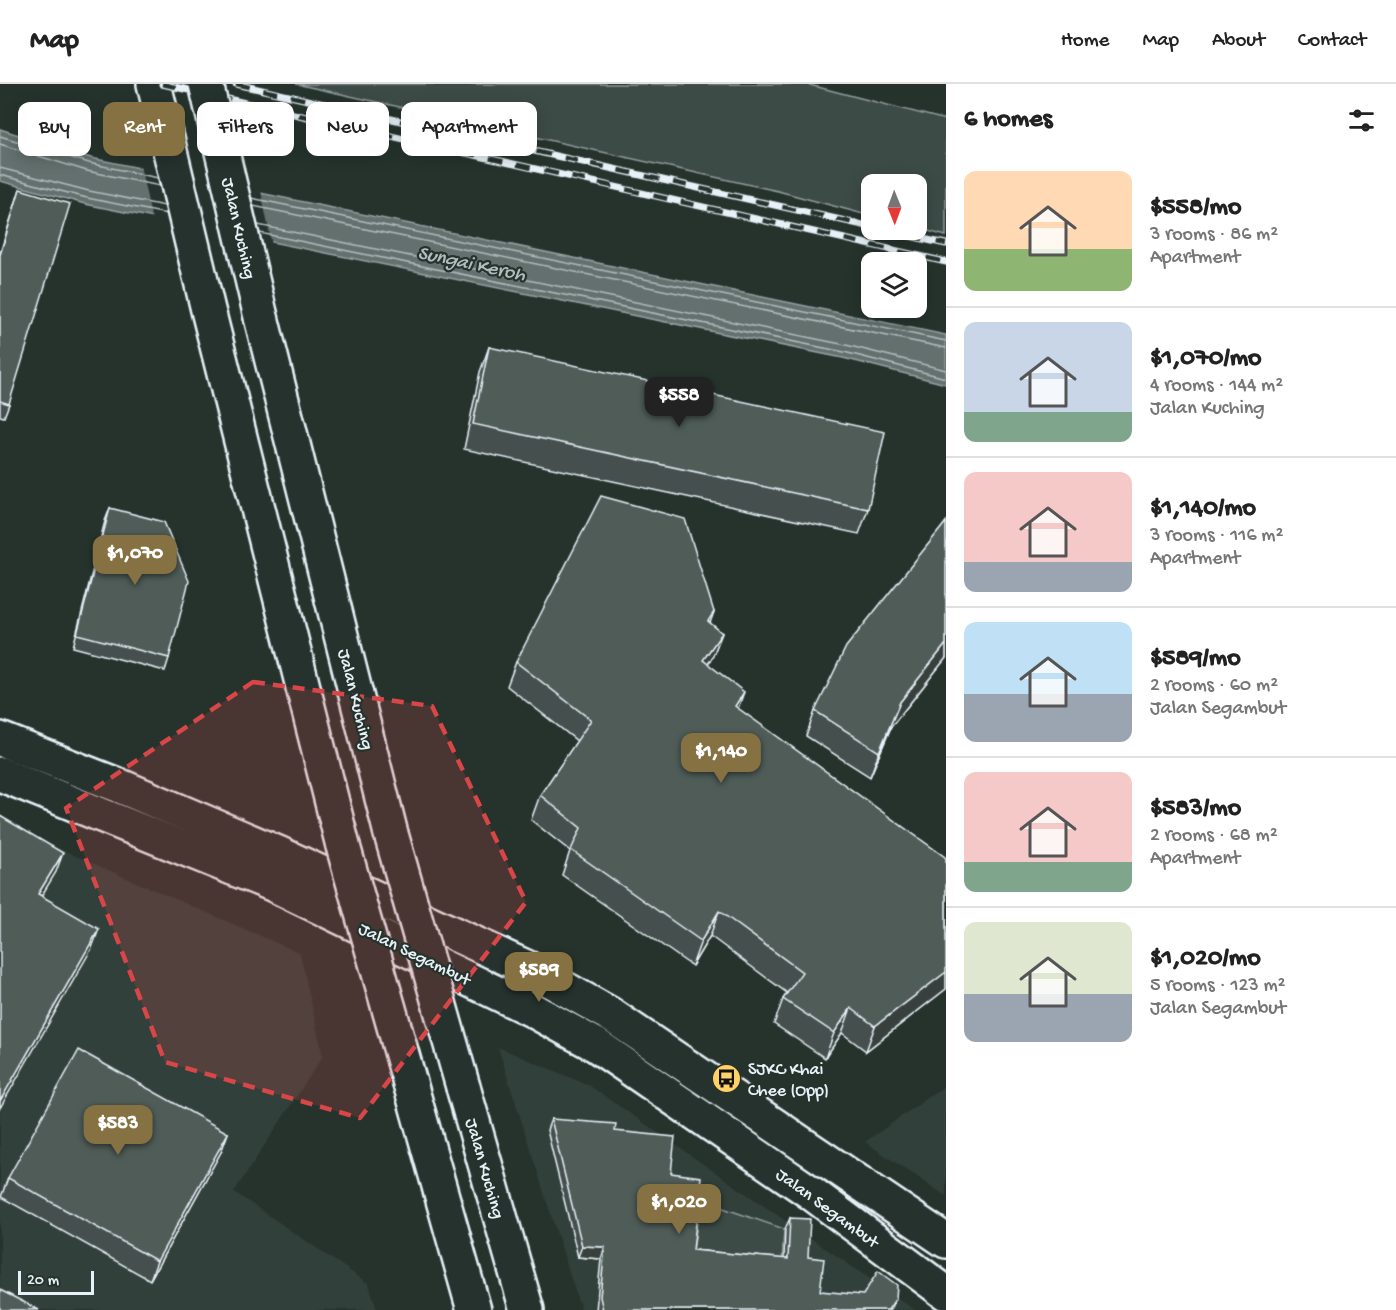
<!DOCTYPE html>
<meta charset="utf-8">
<style>
:root{--surface:#fff;--page:#f6f6f6;--text:#222;--muted:#767676;--line:#e0e0e0;--accent:#857141}
body{margin:0;font-family:"Gochi Hand",sans-serif;background:var(--page);color:var(--text);height:100vh;display:flex;flex-direction:column;font-size:22px;white-space:nowrap}
*{box-sizing:border-box;margin:0}
p{font-size:20px;color:var(--muted)}
.icon{flex:none;width:33px;height:33px;fill:none;stroke:currentColor;stroke-width:2;stroke-linecap:round;stroke-linejoin:round}
.map{position:relative;flex:1;overflow:hidden}
.drawer{display:flex;flex-direction:column;background:var(--surface);width:450px}
.drawer>*{flex:none}
.guide{position:absolute;left:18px;top:18px;width:570px;height:54px;display:flex;gap:12px}
.needle{width:39px;rotate:179deg}
.tools{position:absolute;left:861px;top:90px;display:grid;gap:12px}
.tools a{display:grid;place-items:center;width:66px;height:66px;border-radius:12px;background:var(--surface);box-shadow:0 3px 15px #0003;font-size:30px}
.scale{position:absolute;left:18px;bottom:15px;width:76px;box-sizing:border-box;padding-left:6px;border:3px solid #e8f1f8;border-top:0;font-size:16px;line-height:21px;white-space:nowrap;color:#e8f1f8;-webkit-text-stroke:4px #26332d;paint-order:stroke}
.price{position:absolute;translate:-50% -51px;padding:0 14px;border-radius:12px;background:var(--accent);color:#fff;font-size:20px;line-height:39px;filter:drop-shadow(0 2px 3px #0008)}
.price::after{content:'';position:absolute;left:50%;top:36px;width:18px;height:14px;margin-left:-9px;background:inherit;clip-path:polygon(0 0,100% 0,50% 100%)}
.price.current{background:#222;color:#fff}
ul{padding:0;list-style:none}
li{display:flex;align-items:center;gap:18px;height:150px;padding:0 18px}
li+li{border-top:2px solid var(--line)}
li span{display:grid;place-items:center;flex:none;width:168px;height:120px;border-radius:12px;color:#555}
li>.icon{margin-inline-start:auto}
span .icon{width:72px;height:72px;fill:#fffc;stroke-width:1}
li b{font-size:26px}
h2{display:flex;justify-content:space-between;align-items:center;height:72px;padding:0 18px;font-size:26px}
.pill{padding:0 21px;border-radius:12px;background:var(--surface);box-shadow:0 3px 15px #0003;font-size:21px;line-height:54px}
.pill.current{background:var(--accent);color:#fff}
header{display:flex;align-items:center;gap:36px;box-sizing:border-box;height:84px;padding:0 30px;background:var(--surface);border-bottom:2px solid var(--line)}
header strong{font-size:28px}
nav{display:flex;gap:33px;margin-inline-start:auto;font-size:21px}
main{display:flex;flex:1;min-height:0}
.map>svg:first-child{display:block}
.built{fill:#333f3a}
.green{fill:#3e4b47;stroke:#939ea0;stroke-width:1.5}
.water{fill:#636f6d;stroke:#98a3a5;stroke-width:1.5}
.pier{fill:#26332d}
.lines{fill:none;stroke-linecap:round;stroke-linejoin:round}
.shore{stroke:#b3bdc0;stroke-width:1.5}
.major-casing{stroke:#e8f1f8;stroke-width:38}
.highway-casing{stroke:#e8f1f8;stroke-width:38}
.major{stroke:#26332d;stroke-width:33}
.highway{stroke:#26332d;stroke-width:33}
.rail-casing{stroke:#e8f1f8;stroke-width:7}
.rail{stroke:#26332d;stroke-width:4.5;stroke-dasharray:14;stroke-linecap:butt}
.highway-bridge-casing{stroke:#e8f1f8;stroke-width:38;stroke-linecap:butt}
.highway-bridge{stroke:#26332d;stroke-width:33}
.wall{fill:#454f4d;stroke:#e8f1f8;stroke-width:1.5}
.shaded-wall{fill:#38403e;stroke:#e8f1f8;stroke-width:1.5}
.building{fill:#505c59;stroke:#e8f1f8;stroke-width:1.5}
.marked{fill:#d94647;fill-opacity:0.2;stroke:#d94647;stroke-width:4.5;stroke-dasharray:12 8;stroke-linejoin:round}
.labels{text-anchor:middle;stroke-width:4.5;stroke-linejoin:round;paint-order:stroke}
.street-label{font-size:18px;fill:#e8f1f8;stroke:#26332d}
.poi-label{font-size:18px;fill:#e8f1f8;stroke:#26332d;text-anchor:start}
.water-label{font-size:20px;font-style:italic;fill:#b3bdc0;stroke:#26332d}
</style>
<header>
<strong>Map</strong>
<nav><a>Home</a><a>Map</a><a>About</a><a>Contact</a></nav>
</header>
<main>
<div class="map">
<svg width="946" height="1226" viewBox="0 0 946 1226">
<rect width="100%" height="100%" fill="#26332d"/>
<filter id="ink" filterUnits="userSpaceOnUse"><feTurbulence type="fractalNoise" baseFrequency=".0167" numOctaves="2"/><feDisplacementMap in="SourceGraphic" scale="12" xChannelSelector="R" yChannelSelector="G"/><feConvolveMatrix kernelMatrix="1 2 1 2 8 2 1 2 1" color-interpolation-filters="sRGB"/></filter>
<g filter="url(#ink)">
<g class="built">
<polygon points="0,739 300,869 323,972 234,1108 369,1200 377,1226 0,1226"/>
<polygon points="498,963 590,1002 915,1226 581,1226"/>
<polygon points="946,1001 946,1112 865,1058"/>
</g>
<g class="green">
<polygon points="296,0 806,0 946,36 946,152 917,144 916,100 872,100 871,132 778,107"/>
<polygon points="700,1116 784,1145 782,1180 693,1169"/>
</g>
<polygon class="water" points="0,45 91,74 946,251 946,300 843,274 85,120 0,97"/>
<polygon class="pier" points="140,81 261,107 272,161 152,137"/>
<g class="lines">
<g class="shore">
<polyline points="0,52 89,79 158,94"/>
<polyline points="0,60 87,87 160,102"/>
<polyline points="0,84 89,107 165,122"/>
<polyline points="0,91 87,114 167,130"/>
<polyline points="251,114 946,257"/>
<polyline points="253,122 946,264"/>
<polyline points="258,141 846,261 946,286"/>
<polyline points="260,149 844,268 946,294"/>
</g>
<defs>
<g id="major">
<polyline points="0,655 120,702 280,770 528,884 608,929 946,1157"/>
<polyline points="0,690 272,800 534,927 596,961 810,1108 946,1209"/>
</g>
<g id="highway">
<polyline points="154,0 208,226 343,762"/>
<polyline points="261,233 391,750"/>
<polyline points="410,999 474,1226"/>
<polyline points="463,1003 527,1226"/>
</g>
</defs>
<use href="#major" class="major-casing"/>
<use href="#highway" class="highway-casing"/>
<use href="#major" class="major"/>
<use href="#highway" class="highway"/>
<defs>
<g id="rail">
<polyline points="162,0 946,178"/>
<polyline points="236,0 872,143"/>
<polyline points="882,146 946,160"/>
</g>
</defs>
<use href="#rail" class="rail-casing"/>
<use href="#rail" class="rail"/>
<defs>
<g id="highway-bridge">
<polyline points="206,0 261,233"/>
<polyline points="391,750 463,1003"/>
<polyline points="343,762 410,999"/>
</g>
</defs>
<use href="#highway-bridge" class="highway-bridge-casing"/>
<use href="#highway-bridge" class="highway-bridge"/>
</g>
<g class="wall">
<polygon points="20,105 9,320 4,333 0,332 0,169"/>
<polygon points="489,263 868,425 859,450 464,365 480,288"/>
<polygon points="110,424 169,574 165,587 73,563 105,437"/>
<polygon points="946,438 946,574 891,643 870,693 806,652 815,627"/>
<polygon points="714,528 710,539 722,549 712,574 708,580 738,625 946,775 946,905 866,967 842,949 825,974 774,940 783,915 787,909 710,852 692,882 562,791 570,767 531,736 540,711 577,657 507,602 516,578"/>
<polygon points="551,1035 615,1047 671,1089 693,1166 784,1175 785,1145 790,1134 808,1173 820,1207 891,1226 596,1226 601,1175 578,1173 547,1046"/>
<polygon points="228,1049 221,1068 150,1196 1,1113 8,1094"/>
</g>
<g class="shaded-wall">
<polygon points="722,549 712,574 694,601 703,576"/>
<polygon points="946,560 946,574 891,643 870,693 879,668 900,618"/>
<polygon points="744,608 735,633 735,622"/>
<polygon points="63,769 56,788 31,829 38,810"/>
<polygon points="719,827 710,852 692,882 701,857"/>
<polygon points="99,845 92,864 0,1024 0,1017"/>
<polygon points="946,888 946,905 866,967 875,942"/>
<polygon points="851,924 842,949 825,974 834,949"/>
<polygon points="228,1049 221,1068 150,1196 157,1177"/>
<polygon points="582,1162 605,1163 601,1175 578,1173"/>
<polygon points="896,1214 891,1226 888,1226"/>
</g>
<g class="building">
<polygon points="20,105 70,120 9,320 0,317 0,171"/>
<polygon points="489,263 885,348 868,425 473,340"/>
<polygon points="601,412 685,435 714,528 708,537 722,549 703,576 744,608 735,622 945,773 946,775 946,888 875,942 851,924 834,949 783,915 802,888 719,827 701,857 571,766 581,744 540,711 591,636 516,578"/>
<polygon points="110,424 164,438 189,497 169,574 77,550"/>
<polygon points="946,438 946,560 900,618 879,668 815,627 846,563"/>
<polygon points="0,732 63,769 38,810 99,845 0,1017"/>
<polygon points="79,966 228,1049 157,1177 8,1094"/>
<polygon points="551,1035 616,1040 615,1047 675,1053 671,1089 701,1093 693,1166 788,1175 790,1134 810,1135 808,1173 824,1175 820,1207 863,1211 878,1187 897,1201 896,1214 888,1226 603,1226 600,1213 605,1163 582,1162"/>
<polygon points="0,1206 39,1226 0,1226"/>
</g>
</g>
<path class="marked" d="M253,598L432,622L526,818L360,1034L165,978L66,724Z"/>
<defs>
<symbol id="bus-disc" viewBox="-11 -11 22 22"><circle r="9.5" fill="#ffd166" stroke="#26332d"/><path d="M-5-6H5V4H4V6H2V4H-2V6H-4V4H-5ZM-3.5-4V0h7V-4ZM-3.5 1.2v1.5H-2V1.2ZM2 1.2v1.5H3.5V1.2Z" fill="#111"/></symbol>
</defs>
<g fill-rule="evenodd">
<use href="#bus-disc" x="710" y="978" width="33" height="33"/>
</g>
<g class="labels">
<g class="street-label">
<text transform="translate(240 144) rotate(77)" y="6">Jalan Kuching</text>
<text transform="translate(357 615) rotate(76)" y="6">Jalan Kuching</text>
<text transform="translate(415 869) rotate(26)" y="6">Jalan Segambut</text>
<text transform="translate(486 1084) rotate(74)" y="6">Jalan Kuching</text>
<text transform="translate(828 1123) rotate(36)" y="6">Jalan Segambut</text>
</g>
<g class="poi-label">
<text x="748" y="990">SJKC Khai<tspan x="748" dy="21">Chee (Opp)</tspan></text>
</g>
<g class="water-label">
<text transform="translate(472 178) rotate(12)" y="7">Sungai Keroh</text>
</g>
</g>
</svg>
<div class="tools">
<a><svg class="needle" viewBox="-14 -14 28 28"><path d="M0-13l5 13h-10z" fill="#e53935"/><path d="M0 13l5-13h-10z" fill="#767676"/></svg></a>
<a><svg class="icon" aria-label="layers" viewBox="0 0 24 24"><path d="M12 4l9 5-9 5-9-5zM3 14l9 5 9-5"/></svg></a>
</div>
<div class="scale">20 m</div>
<b class="price current" style="left:679px;top:344px">$558</b>
<b class="price" style="left:135px;top:502px">$1,070</b>
<b class="price" style="left:721px;top:700px">$1,140</b>
<b class="price" style="left:539px;top:919px">$589</b>
<b class="price" style="left:118px;top:1072px">$583</b>
<b class="price" style="left:679px;top:1151px">$1,020</b>
<div class="guide">
<a class="pill">Buy</a>
<a class="pill current">Rent</a>
<a class="pill">Filters</a>
<a class="pill">New</a>
<a class="pill">Apartment</a>
</div>
</div>
<section class="drawer">
<h2>6 homes<svg class="icon" aria-label="filters" viewBox="0 0 24 24"><path d="M4 7h16M4 17h16"/><circle cx="9" cy="7" r="2"/><circle cx="15" cy="17" r="2"/></svg></h2>
<ul>
<li><span style="background:linear-gradient(#ffd9b3 65%,#8fb573 0)"><svg class="icon" aria-label="home" viewBox="0 0 24 24"><path d="M3 11l9-7 9 7M6 9v11h12V9"/></svg></span><div><b>$558/mo</b><p>3 rooms · 86 m²</p><p>Apartment</p></div></li>
<li><span style="background:linear-gradient(#c9d6e8 75%,#7fa58c 0)"><svg class="icon" aria-label="home" viewBox="0 0 24 24"><path d="M3 11l9-7 9 7M6 9v11h12V9"/></svg></span><div><b>$1,070/mo</b><p>4 rooms · 144 m²</p><p>Jalan Kuching</p></div></li>
<li><span style="background:linear-gradient(#f6c9c9 75%,#9aa5b1 0)"><svg class="icon" aria-label="home" viewBox="0 0 24 24"><path d="M3 11l9-7 9 7M6 9v11h12V9"/></svg></span><div><b>$1,140/mo</b><p>3 rooms · 116 m²</p><p>Apartment</p></div></li>
<li><span style="background:linear-gradient(#bfe0f5 60%,#9aa5b1 0)"><svg class="icon" aria-label="home" viewBox="0 0 24 24"><path d="M3 11l9-7 9 7M6 9v11h12V9"/></svg></span><div><b>$589/mo</b><p>2 rooms · 60 m²</p><p>Jalan Segambut</p></div></li>
<li><span style="background:linear-gradient(#f6c9c9 75%,#7fa58c 0)"><svg class="icon" aria-label="home" viewBox="0 0 24 24"><path d="M3 11l9-7 9 7M6 9v11h12V9"/></svg></span><div><b>$583/mo</b><p>2 rooms · 68 m²</p><p>Apartment</p></div></li>
<li><span style="background:linear-gradient(#dfe7d0 60%,#9aa5b1 0)"><svg class="icon" aria-label="home" viewBox="0 0 24 24"><path d="M3 11l9-7 9 7M6 9v11h12V9"/></svg></span><div><b>$1,020/mo</b><p>5 rooms · 123 m²</p><p>Jalan Segambut</p></div></li>
</ul>
</section>
</main>
